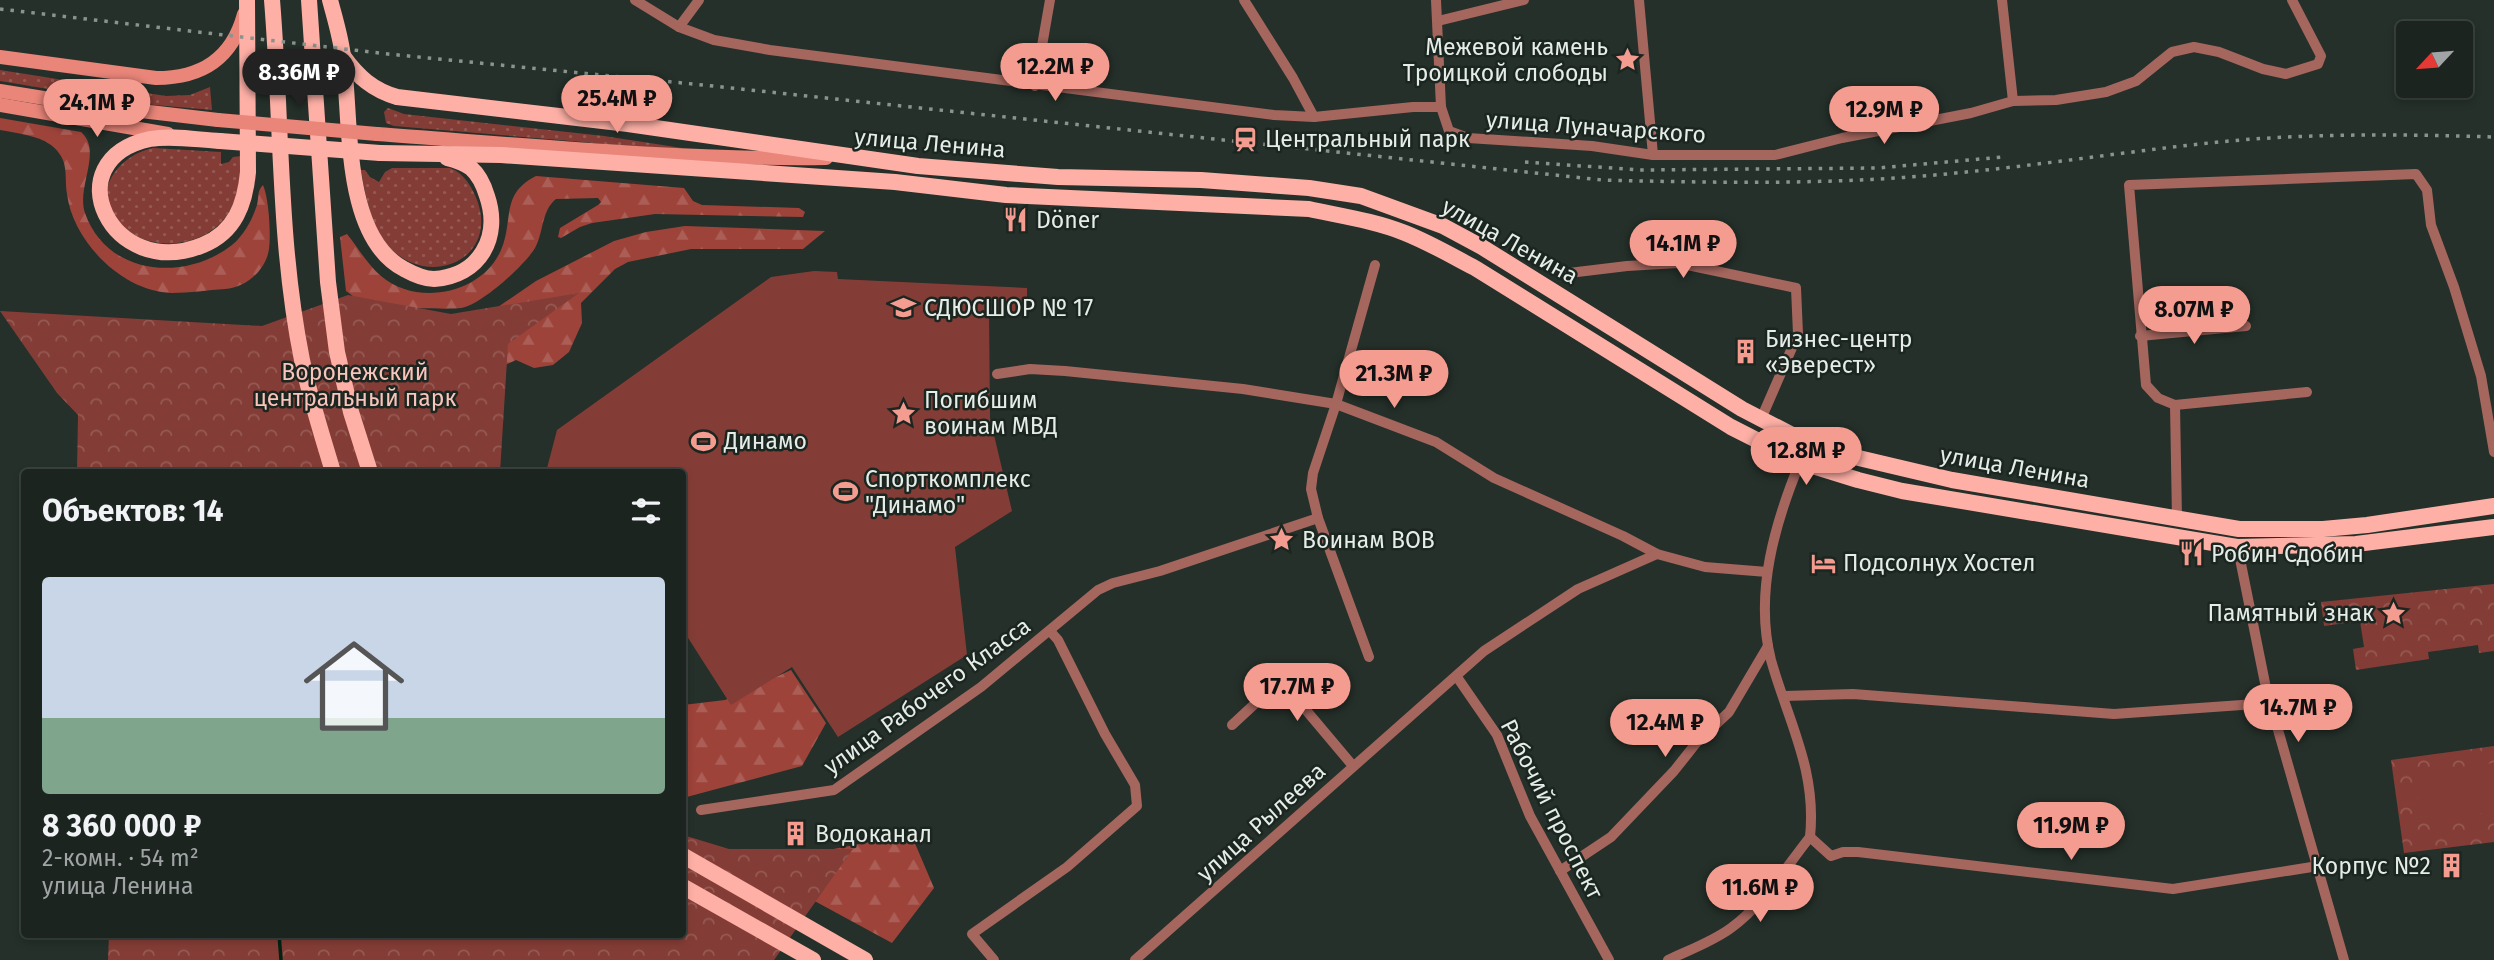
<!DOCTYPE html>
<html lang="ru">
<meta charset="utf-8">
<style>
:root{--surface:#1c2420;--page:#252c29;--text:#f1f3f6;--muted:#a0a4a5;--line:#3a413e;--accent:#f59c91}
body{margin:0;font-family:"Fira Sans",sans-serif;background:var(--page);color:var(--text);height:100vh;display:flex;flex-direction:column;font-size:26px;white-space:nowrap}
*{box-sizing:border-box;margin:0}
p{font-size:23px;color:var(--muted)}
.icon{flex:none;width:38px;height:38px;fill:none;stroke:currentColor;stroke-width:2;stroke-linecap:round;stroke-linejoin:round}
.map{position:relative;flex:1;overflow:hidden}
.sheet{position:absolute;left:21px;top:469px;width:665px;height:469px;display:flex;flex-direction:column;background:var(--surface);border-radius:7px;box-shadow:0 4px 10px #0003,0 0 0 2px var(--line)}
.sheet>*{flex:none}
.needle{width:46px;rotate:244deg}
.controls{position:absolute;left:2396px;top:21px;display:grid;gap:14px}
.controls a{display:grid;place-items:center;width:77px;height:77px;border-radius:7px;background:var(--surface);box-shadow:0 4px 10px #0003,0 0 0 2px var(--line);font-size:35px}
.price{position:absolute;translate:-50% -60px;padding:0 16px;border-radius:24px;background:var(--accent);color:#111;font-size:23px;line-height:46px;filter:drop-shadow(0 2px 4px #0008)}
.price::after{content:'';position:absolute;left:50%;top:42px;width:21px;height:16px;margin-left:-10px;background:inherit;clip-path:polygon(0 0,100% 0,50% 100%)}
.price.active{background:#222;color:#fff}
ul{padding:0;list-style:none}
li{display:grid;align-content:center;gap:14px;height:371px;padding:0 21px}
li span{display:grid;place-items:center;height:217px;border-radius:7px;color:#555}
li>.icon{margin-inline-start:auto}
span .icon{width:126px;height:126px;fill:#fffc;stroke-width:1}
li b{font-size:30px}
h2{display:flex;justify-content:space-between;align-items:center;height:84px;padding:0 21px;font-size:30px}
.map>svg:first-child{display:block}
.grass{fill:url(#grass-dots)}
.forest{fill:url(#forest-firs)}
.park{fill:url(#park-crowns)}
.pitch{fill:#843d36}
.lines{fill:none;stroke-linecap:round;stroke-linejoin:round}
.stream{stroke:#002314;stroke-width:3.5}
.street{stroke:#a5665e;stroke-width:10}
.secondary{stroke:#e98579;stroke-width:14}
.primary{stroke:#feb0a6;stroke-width:16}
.rail{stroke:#8a938e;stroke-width:3.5;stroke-dasharray:3.5 7;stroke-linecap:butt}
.secondary-bridge{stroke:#e98579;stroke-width:14}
.primary-bridge{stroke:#feb0a6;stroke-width:16}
.labels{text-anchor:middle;stroke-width:5;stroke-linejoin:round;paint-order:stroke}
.poi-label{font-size:23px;fill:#e6ede9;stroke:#1b2620;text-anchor:start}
.street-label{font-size:23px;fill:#e6ede9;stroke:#1b2620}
.park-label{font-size:23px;fill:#f9c4bc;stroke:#1b2620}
</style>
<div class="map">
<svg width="2494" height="960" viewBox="0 0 2494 960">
<defs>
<pattern id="grass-dots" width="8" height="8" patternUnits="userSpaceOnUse" patternTransform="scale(1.75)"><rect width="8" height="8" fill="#843d36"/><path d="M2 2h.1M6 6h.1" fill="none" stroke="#955953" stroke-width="1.8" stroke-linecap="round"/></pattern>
<pattern id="forest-firs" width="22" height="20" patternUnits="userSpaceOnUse" patternTransform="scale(1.75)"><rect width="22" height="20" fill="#9d433a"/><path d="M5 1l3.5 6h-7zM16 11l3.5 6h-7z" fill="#ab5e56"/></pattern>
<pattern id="park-crowns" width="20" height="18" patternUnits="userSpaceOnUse" patternTransform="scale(1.75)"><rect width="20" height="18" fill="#843d36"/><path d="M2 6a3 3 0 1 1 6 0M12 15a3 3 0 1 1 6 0" fill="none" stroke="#955953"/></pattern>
</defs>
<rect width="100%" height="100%" fill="#25302a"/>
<g class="grass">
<polygon points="0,70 166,96 190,95 210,87 212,110 132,103 0,81"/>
<polygon points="388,108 404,114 604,136 682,148 654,148 394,126 386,123 384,112"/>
<path d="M153,148L221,152V164L229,162L233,157L242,156C240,178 239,200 225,218C200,249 147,253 119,223C89,192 119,155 153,148Z"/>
<path d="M392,168H450C464,173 472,187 477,200C500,261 424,292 385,242C370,221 365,194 361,170H365L370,177L379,182L385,172Z"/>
</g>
<g class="forest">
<path d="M0,118L81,132C103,151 76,187 85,213C107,276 185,282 232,245C244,235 252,220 257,205C259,197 257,191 263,185C269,199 271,234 269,249C266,270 246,288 225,289C208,290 189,293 172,293C123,292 73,242 67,194C64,174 70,160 51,145C37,135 16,133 0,130Z"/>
<path d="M536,176L684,188L693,201L702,205L799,208L805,212L803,217L655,214L592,223L580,227L561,238L558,237L560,228L598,205L601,202L598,198L556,199C541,211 544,232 535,248C525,265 481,305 461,308C445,310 379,307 364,303C358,301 352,295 346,291L340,237L347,234C358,248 368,265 381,276C417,307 482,294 501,250C514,220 500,194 536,176Z"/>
<polygon points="685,226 825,231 803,249 691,249 628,262 615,269 581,303 582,323 569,352 553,365 534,368 516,360 505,365 384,472 476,322 536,281 614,241 646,232"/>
<polygon points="791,670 826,723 802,766 683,798 683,705 725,700"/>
<polygon points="911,834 934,888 892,943 728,854 818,852"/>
</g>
<g class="park">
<polygon points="579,293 508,344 500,472 77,472 78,415 57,393 0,311 262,326 348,295 451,314"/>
<polygon points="2494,584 2494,651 2479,653 2478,645 2428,652 2429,659 2356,670 2353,649 2364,647 2360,621 2324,626 2321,602"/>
<polygon points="2494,746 2494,842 2404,853 2391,760"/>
<polygon points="683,835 729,849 853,849 774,960 108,960 109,934 682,934"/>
</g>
<g class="pitch">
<polygon points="814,271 837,272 838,279 1027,288 1027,313 989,311 990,418 1012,511 955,547 967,655 838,737 792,667 731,705 683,630 682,472 546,472 557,430 771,277"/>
<polygon points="2494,763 2494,812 2421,821 2415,772"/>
</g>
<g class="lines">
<polyline class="stream" points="279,934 281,960"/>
<g class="street">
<polyline points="635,0 679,27 714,40 770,50 1274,115 1314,117 1413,107 1441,107"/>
<polyline points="1244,0 1293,78 1314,117"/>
<polyline points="1436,0 1441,107 1449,131 1468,138 1592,146 1653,155 1775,155 1842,138 1971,113 2013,101 2056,100 2106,92 2136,81 2172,52 2194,47 2219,52 2263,69 2286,74 2318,64 2321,56 2292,0"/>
<polyline points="1639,0 1653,155"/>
<polyline points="2002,0 2013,101"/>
<polyline points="1438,21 1524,0"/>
<polyline points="679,27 699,0"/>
<polyline points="1035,86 1050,0"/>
<polyline points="1569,273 1627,266 1678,263 1796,288 1798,334 1761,419"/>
<polyline points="2140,336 2246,326"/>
<polyline points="997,374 1030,369 1065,371 1243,389 1336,404 1436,442 1494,478 1623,536 1657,554 1705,567 1767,572"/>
<polyline points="2175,405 2307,392"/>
<path d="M1800,462C1775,523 1754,593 1771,660C1788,721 1817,770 1810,837L1831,856L1843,852H1858L2173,889L2318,866"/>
<polyline points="2177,519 2175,405 2158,398 2146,385 2129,185 2416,174 2427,190 2431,225 2454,287 2481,376 2494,452"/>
<polyline points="2237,544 2266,688 2344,960"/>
<polyline points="1369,657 1318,518 1311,489 1313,473 1336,404 1375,265"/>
<polyline points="1457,677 1497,735 1530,816 1609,960"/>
<polyline points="1784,696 1853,694 2114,714 2270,703"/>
<polyline points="1232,725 1259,700 1279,693 1300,703 1353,766"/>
<polyline points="701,810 834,790 981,687 1098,590 1113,583 1160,571 1318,518"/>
<polyline points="1560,871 1611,837 1674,771 1697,742 1729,712 1768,646"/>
<polyline points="994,960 972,934 1067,867 1137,806 1135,785 1105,734 1058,640 1050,631"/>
<polyline points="1135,960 1484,651 1578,589 1657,554"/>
<path d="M1668,960C1689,950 1712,942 1731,928C1763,905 1786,867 1810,837"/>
</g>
<g class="secondary">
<path d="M0,57L156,78C201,78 232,59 244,14"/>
<polyline points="0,91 81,104 218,120"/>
<polyline points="0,105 168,134"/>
<path d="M377,134C527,145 676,160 826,158"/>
</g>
<g class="primary">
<path d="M272,0C282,120 278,242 302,360C310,398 322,435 333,472"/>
<polyline points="309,0 328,282 337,352 351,412 370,472"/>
<path d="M330,0C335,19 341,38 343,57C352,117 341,236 404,269C413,274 424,279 434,279C480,276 501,237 487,196C484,186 479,175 471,168C464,163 455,160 447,158"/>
<path d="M343,56C358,77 373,90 397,97L628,124L918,166L1058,177L1201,180L1309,188L1361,196L1443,226L1482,247L1742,409L1802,440L1846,455L1952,480L2239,529H2323L2367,525L2494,506"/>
<path d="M220,141C198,140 172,135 150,139C53,160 111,283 203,245C235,232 245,204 248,172L247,0"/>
<path d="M380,153L501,155L895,182L1006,195L1309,209C1341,216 1375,221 1405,233C1430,243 1452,256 1475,268L1731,427L1800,462L1858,480L1902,491L2237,547L2356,544L2494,527"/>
<polyline points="682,855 865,960"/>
<polyline points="682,886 813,960"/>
</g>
<g class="rail">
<path d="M0,9L388,54L703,85L1602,180C1721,183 1839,185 1956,173C2041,165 2124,152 2209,143C2303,133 2399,134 2494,137"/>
<polyline points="1525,162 1640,170 1878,168 2003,157"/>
</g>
<polyline class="secondary-bridge" points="218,120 377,134"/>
<polyline class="primary-bridge" points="220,141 380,153"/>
</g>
<defs>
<symbol id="sight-bare" viewBox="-9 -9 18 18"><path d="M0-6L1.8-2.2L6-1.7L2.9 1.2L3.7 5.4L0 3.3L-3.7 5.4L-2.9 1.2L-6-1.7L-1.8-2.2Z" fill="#f59c91" stroke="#1b2620" stroke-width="2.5" paint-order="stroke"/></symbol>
<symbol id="station-bare" viewBox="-9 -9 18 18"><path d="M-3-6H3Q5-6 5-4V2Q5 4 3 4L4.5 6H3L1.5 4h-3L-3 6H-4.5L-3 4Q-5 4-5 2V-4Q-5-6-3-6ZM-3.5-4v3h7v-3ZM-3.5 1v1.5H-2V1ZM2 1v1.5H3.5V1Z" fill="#f59c91" stroke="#1b2620" stroke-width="2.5" paint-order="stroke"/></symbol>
<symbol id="restaurant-bare" viewBox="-9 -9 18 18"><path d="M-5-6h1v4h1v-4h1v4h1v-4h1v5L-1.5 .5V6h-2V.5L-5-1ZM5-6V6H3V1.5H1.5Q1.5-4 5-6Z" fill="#f59c91" stroke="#1b2620" stroke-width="2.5" paint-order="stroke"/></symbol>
<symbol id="school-bare" viewBox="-9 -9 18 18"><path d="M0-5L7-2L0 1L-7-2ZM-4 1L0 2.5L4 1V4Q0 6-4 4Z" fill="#f59c91" stroke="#1b2620" stroke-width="2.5" paint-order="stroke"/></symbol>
<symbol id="building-bare" viewBox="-9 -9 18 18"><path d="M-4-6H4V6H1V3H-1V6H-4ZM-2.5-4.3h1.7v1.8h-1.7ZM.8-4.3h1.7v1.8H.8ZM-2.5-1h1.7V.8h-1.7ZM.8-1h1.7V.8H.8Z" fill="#f59c91" stroke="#1b2620" stroke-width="2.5" paint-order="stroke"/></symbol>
<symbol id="stadium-bare" viewBox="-9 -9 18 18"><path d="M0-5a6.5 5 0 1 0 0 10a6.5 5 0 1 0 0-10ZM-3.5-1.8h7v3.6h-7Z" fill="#f59c91" stroke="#1b2620" stroke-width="2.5" paint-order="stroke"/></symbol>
<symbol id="hotel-bare" viewBox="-9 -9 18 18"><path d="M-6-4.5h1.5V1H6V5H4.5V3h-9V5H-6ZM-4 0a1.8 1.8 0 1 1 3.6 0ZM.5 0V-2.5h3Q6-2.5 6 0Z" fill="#f59c91" stroke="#1b2620" stroke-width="2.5" paint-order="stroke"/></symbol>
</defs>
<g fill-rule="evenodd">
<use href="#sight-bare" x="1610" y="42" width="35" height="35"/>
<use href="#station-bare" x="1228" y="122" width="35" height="35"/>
<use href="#restaurant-bare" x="998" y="202" width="35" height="35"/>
<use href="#school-bare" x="886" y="290" width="35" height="35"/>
<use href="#building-bare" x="1728" y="334" width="35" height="35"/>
<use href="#sight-bare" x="886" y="396" width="35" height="35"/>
<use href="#stadium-bare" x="686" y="424" width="35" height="35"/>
<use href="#stadium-bare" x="828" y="474" width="35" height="35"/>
<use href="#sight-bare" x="1264" y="522" width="35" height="35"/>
<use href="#restaurant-bare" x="2174" y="536" width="35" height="35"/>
<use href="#hotel-bare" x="1806" y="546" width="35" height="35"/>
<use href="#sight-bare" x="2376" y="596" width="35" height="35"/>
<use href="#building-bare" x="778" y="816" width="35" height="35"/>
<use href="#building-bare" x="2434" y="848" width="35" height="35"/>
</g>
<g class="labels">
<g class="poi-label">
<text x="1608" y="55" text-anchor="end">Межевой камень<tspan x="1608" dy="26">Троицкой слободы</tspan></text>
<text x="1265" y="147">Центральный парк</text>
<text x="1036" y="228">Döner</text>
<text x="924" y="316">СДЮСШОР № 17</text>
<text x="1765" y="347">Бизнес-центр<tspan x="1765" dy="26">«Эверест»</tspan></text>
<text x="924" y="408">Погибшим<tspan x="924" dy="26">воинам МВД</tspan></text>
<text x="724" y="449">Динамо</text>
<text x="865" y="487">Спорткомплекс<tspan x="865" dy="26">"Динамо"</tspan></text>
<text x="1302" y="548">Воинам ВОВ</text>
<text x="2211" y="562">Робин Сдобин</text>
<text x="1843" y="571">Подсолнух Хостел</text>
<text x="2374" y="621" text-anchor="end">Памятный знак</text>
<text x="815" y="842">Водоканал</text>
<text x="2431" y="874" text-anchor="end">Корпус №2</text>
</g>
<g class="street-label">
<text transform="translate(1596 127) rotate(4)" y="8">улица Луначарского</text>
<text transform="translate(930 143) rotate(5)" y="8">улица Ленина</text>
<text transform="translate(1510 241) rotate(29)" y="8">улица Ленина</text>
<text transform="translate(2015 467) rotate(10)" y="8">улица Ленина</text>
<text transform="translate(927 696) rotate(-36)" y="8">улица Рабочего Класса</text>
<text transform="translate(1552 809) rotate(63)" y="8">Рабочий проспект</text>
<text transform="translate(1261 822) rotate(-42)" y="8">улица Рылеева</text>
</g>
<g class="park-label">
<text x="355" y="380">Воронежский<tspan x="355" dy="26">центральный парк</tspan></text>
</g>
</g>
</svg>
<div class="controls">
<a><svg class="needle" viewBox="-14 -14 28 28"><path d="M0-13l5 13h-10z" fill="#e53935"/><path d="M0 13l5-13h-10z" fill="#a0a4a5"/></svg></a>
</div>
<b class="price" style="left:1055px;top:103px">12.2M ₽</b>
<b class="price active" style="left:299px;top:109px">8.36M ₽</b>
<b class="price" style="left:617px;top:135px">25.4M ₽</b>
<b class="price" style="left:97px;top:139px">24.1M ₽</b>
<b class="price" style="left:1884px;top:146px">12.9M ₽</b>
<b class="price" style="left:1683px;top:280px">14.1M ₽</b>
<b class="price" style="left:2194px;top:346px">8.07M ₽</b>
<b class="price" style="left:1394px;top:410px">21.3M ₽</b>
<b class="price" style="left:1806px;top:487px">12.8M ₽</b>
<b class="price" style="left:1297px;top:723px">17.7M ₽</b>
<b class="price" style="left:2298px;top:744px">14.7M ₽</b>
<b class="price" style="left:1665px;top:759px">12.4M ₽</b>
<b class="price" style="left:2071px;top:862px">11.9M ₽</b>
<b class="price" style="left:1760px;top:924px">11.6M ₽</b>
<section class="sheet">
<h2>Объектов: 14<svg class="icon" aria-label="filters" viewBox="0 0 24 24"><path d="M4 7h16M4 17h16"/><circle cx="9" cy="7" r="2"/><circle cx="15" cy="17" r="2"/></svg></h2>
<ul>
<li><span style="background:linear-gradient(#c9d6e8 65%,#7fa58c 0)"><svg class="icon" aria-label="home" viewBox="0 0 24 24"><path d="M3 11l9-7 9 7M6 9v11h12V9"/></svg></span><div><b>8 360 000 ₽</b><p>2-комн. · 54 m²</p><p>улица Ленина</p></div></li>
</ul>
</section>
</div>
